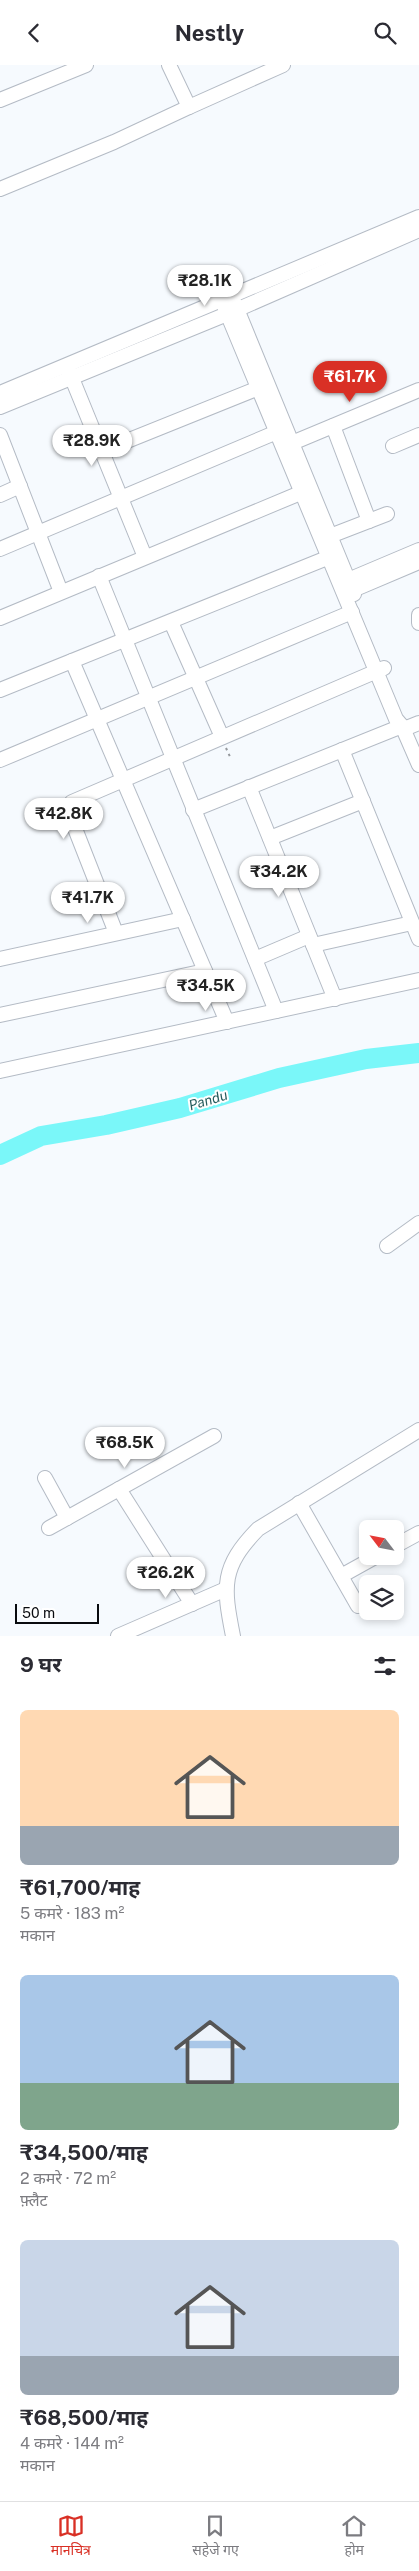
<!DOCTYPE html>
<html lang="hi">
<meta charset="utf-8">
<style>
:root{--surface:#fff;--page:#f2f2f3;--text:#2b2b33;--muted:#7c7c81;--line:#e1e1e2;--accent:#d93025}
body{margin:0;font-family:"Public Sans","Noto Sans Devanagari",sans-serif;background:var(--page);color:var(--text);height:100vh;display:flex;flex-direction:column;font-size:19px;white-space:nowrap}
*{box-sizing:border-box;margin:0}
p{font-size:16px;color:var(--muted)}
.icon{flex:none;width:28px;height:28px;fill:none;stroke:currentColor;stroke-width:2;stroke-linecap:round;stroke-linejoin:round}
.map{position:relative;height:1571px;overflow:hidden}
.side{display:flex;flex-direction:column;background:var(--surface);flex:1}
.side>*{flex:none}
.needle{width:32px;rotate:302deg}
.buttons{position:absolute;left:359px;top:1455px;display:grid;gap:10px}
.buttons a{display:grid;place-items:center;width:45px;height:45px;border-radius:8px;background:var(--surface);box-shadow:0 2px 8px #0003;font-size:25px}
.scale{position:absolute;left:15px;bottom:12px;width:84px;box-sizing:border-box;padding-left:5px;border:2px solid #090b0f;border-top:0;font-size:14px;line-height:18px;white-space:nowrap;color:#090b0f;-webkit-text-stroke:4px #fff;paint-order:stroke}
.price{position:absolute;translate:-50% -42px;padding:0 11px;border-radius:18px;background:#fff;color:#222;font-size:16px;line-height:32px;filter:drop-shadow(0 1px 2px #0008)}
.price::after{content:'';position:absolute;left:50%;top:30px;width:15px;height:11px;margin-left:-8px;background:inherit;clip-path:polygon(0 0,100% 0,50% 100%)}
.price.selected{background:var(--accent);color:#fff}
ul{padding:0;list-style:none}
li{display:grid;align-content:center;gap:10px;height:265px;padding:0 20px}
li span{display:grid;place-items:center;height:155px;border-radius:8px;color:#555}
li>.icon{margin-inline-start:auto}
span .icon{width:90px;height:90px;fill:#fffc;stroke-width:1}
li b{font-size:21px}
h2{display:flex;justify-content:space-between;align-items:center;height:60px;padding:0 20px;font-size:21px}
header{display:flex;justify-content:space-between;align-items:center;height:65px;padding:0 20px;background:var(--surface);font-size:22px;font-weight:700}
.tab-bar{display:flex;justify-content:space-around;align-items:center;height:70px;border-top:1px solid var(--line);background:var(--surface);font-size:14px;color:var(--muted)}
.tab-bar a{display:grid;justify-items:center;gap:2px}
.tab-bar .selected{color:var(--accent)}
.map>svg:first-child{display:block}
.lines{fill:none;stroke-linecap:round;stroke-linejoin:round}
.river{stroke:#7af7f9;stroke-width:20}
.minor-casing{stroke:#b4bbc5;stroke-width:16}
.path{stroke:#96999d;stroke-width:2;stroke-dasharray:2.5 4;stroke-linecap:butt}
.minor{stroke:#fff;stroke-width:14}
.labels{text-anchor:middle;stroke-width:4;stroke-linejoin:round;paint-order:stroke}
.water-label{font-size:14px;font-style:italic;fill:#275d5e;stroke:#fff}
</style>
<header><svg class="icon" aria-label="back" viewBox="0 0 24 24"><path d="M15 5l-7 7 7 7"/></svg>Nestly<svg class="icon" aria-label="search" viewBox="0 0 24 24"><circle cx="10" cy="10" r="6"/><path d="M15 15l6 6"/></svg></header>
<div class="map">
<svg width="419" height="1571" viewBox="0 0 419 1571">
<rect width="100%" height="100%" fill="#f6fafe"/>
<g class="lines">
<polyline class="river" points="0,1090 41,1071 106,1060 180,1043 279,1013 366,994 419,988"/>
<defs>
<g id="minor">
<polyline points="0,35 86,0"/>
<polyline points="189,42 283,0"/>
<polyline points="0,124 114,77 189,42 169,0"/>
<polyline points="232,232 354,529"/>
<polyline points="222,236 396,654 402,661 419,700"/>
<polyline points="69,306 145,492"/>
<polyline points="0,328 419,152"/>
<polyline points="0,342 227,249 419,165"/>
<polyline points="333,361 369,456"/>
<polyline points="0,370 61,527"/>
<polyline points="292,378 419,325"/>
<polyline points="393,381 419,370"/>
<polyline points="102,386 266,320"/>
<polyline points="0,430 20,421"/>
<polyline points="330,471 387,449"/>
<polyline points="0,484 284,364"/>
<polyline points="99,511 276,946"/>
<polyline points="348,515 419,485"/>
<polyline points="353,525 419,497"/>
<polyline points="419,550 419,558"/>
<polyline points="0,553 310,424"/>
<polyline points="171,557 222,672"/>
<polyline points="72,596 227,957"/>
<polyline points="0,625 337,489"/>
<polyline points="404,664 419,658"/>
<polyline points="342,685 419,874"/>
<polyline points="0,695 352,547"/>
<polyline points="249,722 335,934"/>
<polyline points="193,745 402,661"/>
<polyline points="270,773 363,736"/>
<polyline points="116,868 76,766 72,737 384,603"/>
<polyline points="313,880 412,858"/>
<polyline points="0,894 183,854"/>
<polyline points="255,894 309,871"/>
<polyline points="0,950 205,906"/>
<polyline points="0,1006 419,915"/>
<polyline points="387,1181 419,1158"/>
<polyline points="45,1413 67,1453"/>
<polyline points="119,1424 192,1539"/>
<polyline points="299,1438 358,1541"/>
<polyline points="49,1463 214,1371"/>
<polyline points="395,1481 419,1468"/>
<polyline points="341,1511 377,1491"/>
<polyline points="118,1571 226,1524"/>
<path d="M233,1571C223,1521 221,1502 258,1464L419,1365"/>
</g>
</defs>
<use href="#minor" class="minor-casing"/>
<polyline class="path" points="226,683 231,694"/>
<use href="#minor" class="minor"/>
</g>
<g class="labels">
<g class="water-label">
<text transform="translate(208 1035) rotate(-17)" y="5">Pandu</text>
</g>
</g>
</svg>
<div class="buttons">
<a><svg class="needle" viewBox="-14 -14 28 28"><path d="M0-13l5 13h-10z" fill="#e53935"/><path d="M0 13l5-13h-10z" fill="#7c7c81"/></svg></a>
<a><svg class="icon" aria-label="layers" viewBox="0 0 24 24"><path d="M12 4l9 5-9 5-9-5zM3 14l9 5 9-5"/></svg></a>
</div>
<div class="scale">50 m</div>
<b class="price" style="left:205px;top:242px">₹28.1K</b>
<b class="price selected" style="left:350px;top:338px">₹61.7K</b>
<b class="price" style="left:92px;top:402px">₹28.9K</b>
<b class="price" style="left:64px;top:775px">₹42.8K</b>
<b class="price" style="left:279px;top:833px">₹34.2K</b>
<b class="price" style="left:88px;top:859px">₹41.7K</b>
<b class="price" style="left:206px;top:947px">₹34.5K</b>
<b class="price" style="left:125px;top:1404px">₹68.5K</b>
<b class="price" style="left:166px;top:1534px">₹26.2K</b>
</div>
<section class="side">
<h2>9 घर<svg class="icon" aria-label="filters" viewBox="0 0 24 24"><path d="M4 7h16M4 17h16"/><circle cx="9" cy="7" r="2"/><circle cx="15" cy="17" r="2"/></svg></h2>
<ul>
<li><span style="background:linear-gradient(#ffd9b3 75%,#9aa5b1 0)"><svg class="icon" aria-label="home" viewBox="0 0 24 24"><path d="M3 11l9-7 9 7M6 9v11h12V9"/></svg></span><div><b>₹61,700/माह</b><p>5 कमरे · 183 m²</p><p>मकान</p></div></li>
<li><span style="background:linear-gradient(#a9c7e8 70%,#7fa58c 0)"><svg class="icon" aria-label="home" viewBox="0 0 24 24"><path d="M3 11l9-7 9 7M6 9v11h12V9"/></svg></span><div><b>₹34,500/माह</b><p>2 कमरे · 72 m²</p><p>फ़्लैट</p></div></li>
<li><span style="background:linear-gradient(#c9d6e8 75%,#9aa5b1 0)"><svg class="icon" aria-label="home" viewBox="0 0 24 24"><path d="M3 11l9-7 9 7M6 9v11h12V9"/></svg></span><div><b>₹68,500/माह</b><p>4 कमरे · 144 m²</p><p>मकान</p></div></li>
</ul>
</section>
<nav class="tab-bar">
<a class="selected"><svg class="icon" aria-label="map" viewBox="0 0 24 24"><path d="M3 6l6-2 6 2 6-2v14l-6 2-6-2-6 2zM9 4v14M15 6v14"/></svg>मानचित्र</a>
<a><svg class="icon" aria-label="saved" viewBox="0 0 24 24"><path d="M7 4h10v16l-5-4-5 4z"/></svg>सहेजे गए</a>
<a><svg class="icon" aria-label="home" viewBox="0 0 24 24"><path d="M3 11l9-7 9 7M6 9v11h12V9"/></svg>होम</a>
</nav>
